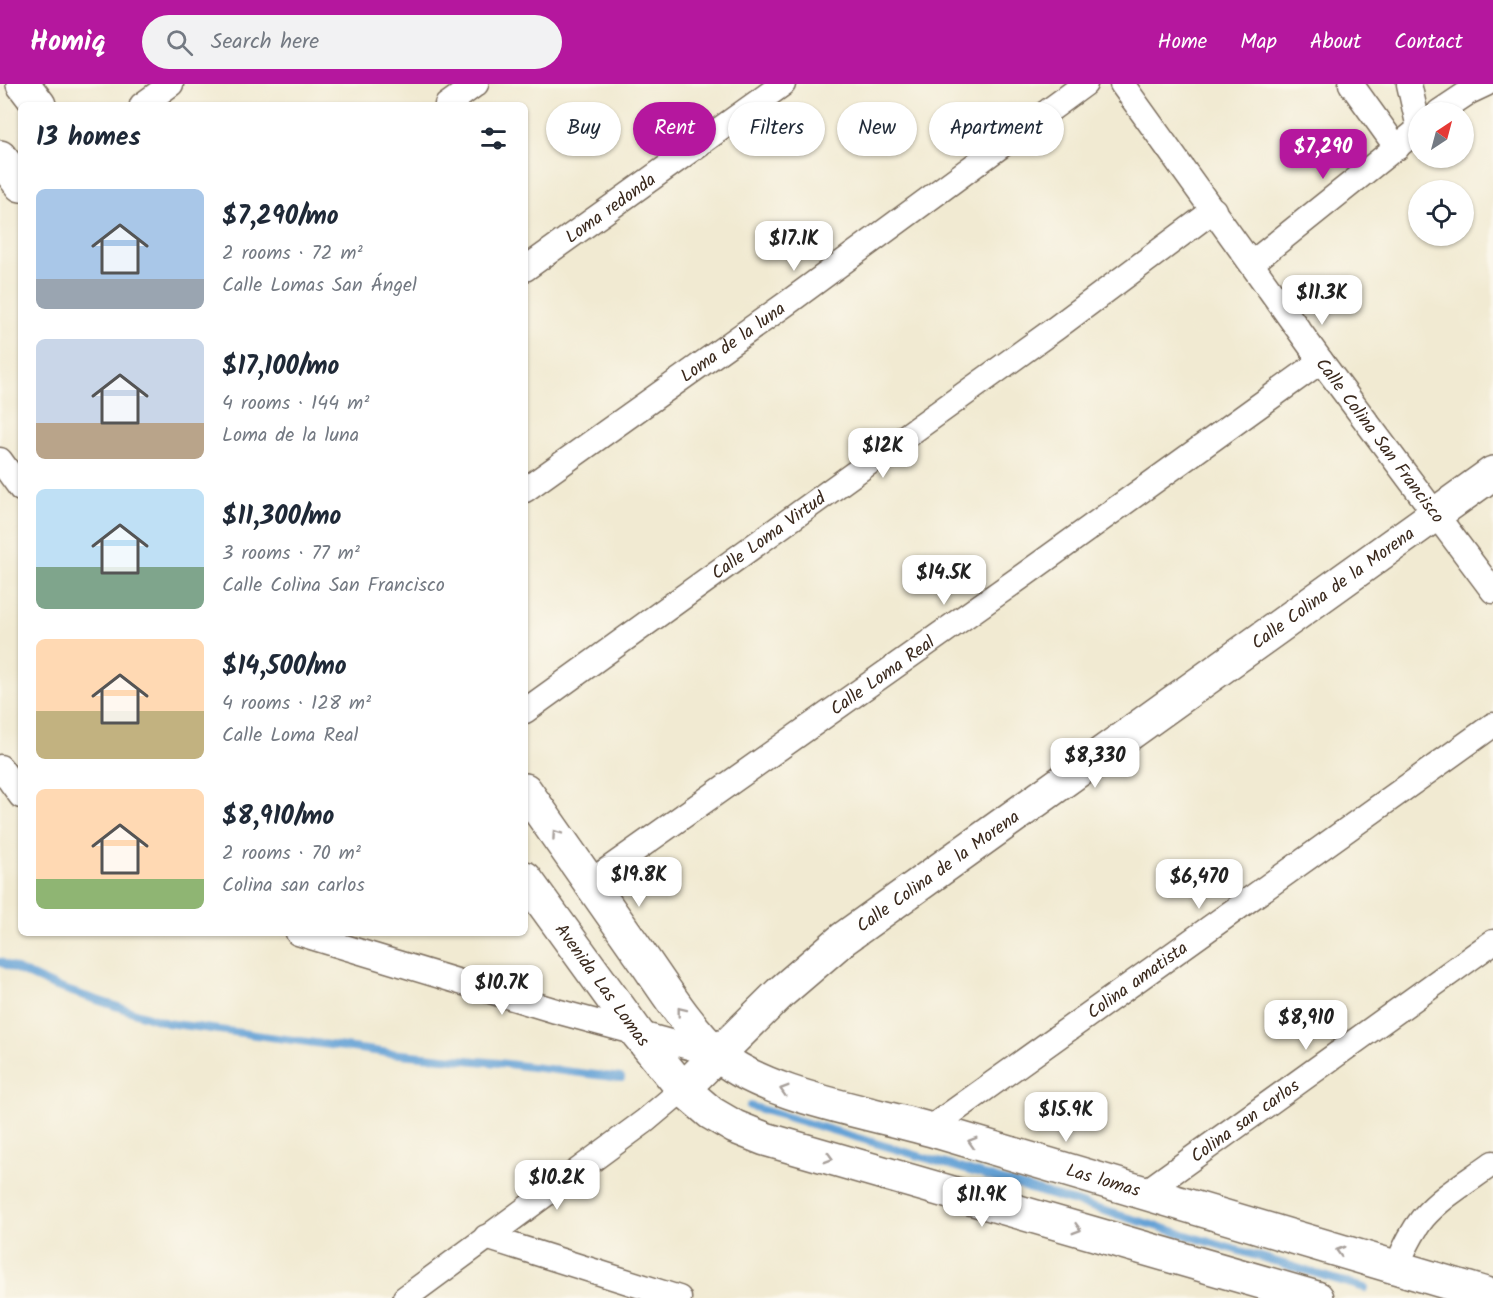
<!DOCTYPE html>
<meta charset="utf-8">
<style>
:root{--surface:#fff;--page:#f2f2f3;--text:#1f2937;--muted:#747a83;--accent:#b5179e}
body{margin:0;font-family:Kalam,sans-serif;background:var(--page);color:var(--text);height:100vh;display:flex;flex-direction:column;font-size:22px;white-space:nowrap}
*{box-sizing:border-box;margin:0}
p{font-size:20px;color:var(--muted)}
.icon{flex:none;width:33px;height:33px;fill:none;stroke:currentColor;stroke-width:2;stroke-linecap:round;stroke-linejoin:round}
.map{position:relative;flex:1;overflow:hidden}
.details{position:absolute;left:18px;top:18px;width:510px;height:834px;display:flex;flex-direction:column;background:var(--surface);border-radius:9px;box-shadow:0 2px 4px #0004}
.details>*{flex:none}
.banner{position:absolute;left:546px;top:18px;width:570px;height:54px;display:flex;gap:12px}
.needle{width:39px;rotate:36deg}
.controls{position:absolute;left:1408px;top:18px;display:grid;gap:12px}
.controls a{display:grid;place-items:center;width:66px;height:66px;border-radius:50%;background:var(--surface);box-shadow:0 2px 4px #0004;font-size:30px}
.price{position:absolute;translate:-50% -51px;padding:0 14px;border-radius:12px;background:#fff;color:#222;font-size:20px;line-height:39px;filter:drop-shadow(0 2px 3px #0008)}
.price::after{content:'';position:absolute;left:50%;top:36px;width:18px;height:14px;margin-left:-9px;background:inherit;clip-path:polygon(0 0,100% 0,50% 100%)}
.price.selected{background:var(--accent);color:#fff}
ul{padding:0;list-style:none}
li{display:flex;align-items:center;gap:18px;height:150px;padding:0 18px}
li span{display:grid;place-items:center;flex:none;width:168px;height:120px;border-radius:9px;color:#555}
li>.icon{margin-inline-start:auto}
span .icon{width:72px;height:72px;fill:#fffc;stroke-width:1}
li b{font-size:26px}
h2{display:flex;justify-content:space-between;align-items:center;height:72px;padding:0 18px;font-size:26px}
.chip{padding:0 21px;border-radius:27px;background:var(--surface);box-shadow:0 2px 4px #0004;font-size:21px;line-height:54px}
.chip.selected{background:var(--accent);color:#fff}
header{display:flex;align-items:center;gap:36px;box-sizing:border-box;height:84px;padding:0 30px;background:var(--accent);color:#fff}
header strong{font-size:28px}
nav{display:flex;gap:33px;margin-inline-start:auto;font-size:21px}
.search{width:420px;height:54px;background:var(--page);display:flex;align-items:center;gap:15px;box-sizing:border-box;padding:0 21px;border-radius:33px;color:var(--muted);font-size:22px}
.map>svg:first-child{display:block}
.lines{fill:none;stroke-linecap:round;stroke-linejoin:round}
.stream{stroke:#65a2d6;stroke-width:8}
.street-casing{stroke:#7b6d5d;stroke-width:27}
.secondary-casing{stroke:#7b6d5d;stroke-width:36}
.street{stroke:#fff;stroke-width:24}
.secondary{stroke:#fff;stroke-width:33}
.oneway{stroke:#a79f9a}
.labels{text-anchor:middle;stroke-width:5;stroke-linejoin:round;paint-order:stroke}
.street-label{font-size:18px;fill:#3b2a1e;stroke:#fbf7ec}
</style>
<header>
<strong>Homiq</strong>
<div class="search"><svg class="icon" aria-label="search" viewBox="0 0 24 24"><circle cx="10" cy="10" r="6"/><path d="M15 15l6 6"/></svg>Search here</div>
<nav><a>Home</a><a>Map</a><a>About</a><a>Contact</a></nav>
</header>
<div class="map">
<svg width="1493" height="1214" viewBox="0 0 1493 1214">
<rect width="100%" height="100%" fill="#fbf7ec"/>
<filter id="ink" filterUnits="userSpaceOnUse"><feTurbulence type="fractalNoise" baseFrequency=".0167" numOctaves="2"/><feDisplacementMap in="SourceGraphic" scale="12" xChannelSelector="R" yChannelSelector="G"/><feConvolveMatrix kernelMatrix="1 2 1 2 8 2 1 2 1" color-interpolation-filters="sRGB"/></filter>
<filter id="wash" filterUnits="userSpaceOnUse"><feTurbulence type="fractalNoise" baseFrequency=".008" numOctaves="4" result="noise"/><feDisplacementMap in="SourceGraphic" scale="24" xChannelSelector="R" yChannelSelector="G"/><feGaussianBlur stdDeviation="1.35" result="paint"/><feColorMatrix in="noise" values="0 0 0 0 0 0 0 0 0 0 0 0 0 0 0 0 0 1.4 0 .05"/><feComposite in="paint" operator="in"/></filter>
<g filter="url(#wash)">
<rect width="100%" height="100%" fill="#f1ead2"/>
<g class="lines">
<g class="stream">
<polyline points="0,878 54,902 167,939 389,969 499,979 621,994"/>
<polyline points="750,1022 1365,1204"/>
</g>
</g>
</g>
<g filter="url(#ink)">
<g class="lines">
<defs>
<g id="street">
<path id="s1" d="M1122,0L1321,277L1493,507"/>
<polyline points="1351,0 1397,64"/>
<polyline points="1409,0 1419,44"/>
<polyline points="142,21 171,0"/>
<polyline points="447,21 476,0"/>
<polyline points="1439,28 1469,8 1486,0"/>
<polyline points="1252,179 1419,45"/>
<path id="s2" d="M525,185L783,0"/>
<polyline points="0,376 21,405"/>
<path id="s3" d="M525,406L790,217L1085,0"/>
<path id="s4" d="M525,627L1056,244L1214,126"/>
<polyline points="0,683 21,712"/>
<path id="s5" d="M590,798L1024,491L1321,277"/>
<polyline points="298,849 556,927 718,971"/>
<path id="s6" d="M929,1045L1493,641"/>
<path id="s7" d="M1144,1109L1493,858"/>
<polyline points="486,1153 679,1214"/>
<path d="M1396,1183C1404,1166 1411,1149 1423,1134C1442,1112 1470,1096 1493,1079"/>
<polyline points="405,1214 645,1037 683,1005"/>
</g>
<g id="secondary">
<polyline points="23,0 39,21"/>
<polyline points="0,73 21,101"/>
<path id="s8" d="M525,706C563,761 602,815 640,870C664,904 687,942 717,970C763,1012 871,1028 932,1046C1119,1100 1306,1156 1493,1212"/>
<path id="s9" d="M525,794L638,950L683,1005L711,1029L735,1043L765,1055L1317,1214"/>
<path id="s10" d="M683,1005L780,909L843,855L1493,389"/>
</g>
</defs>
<use href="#street" class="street-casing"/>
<use href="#secondary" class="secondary-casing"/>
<use href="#street" class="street"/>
<use href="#secondary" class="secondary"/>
</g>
<defs><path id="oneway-chevron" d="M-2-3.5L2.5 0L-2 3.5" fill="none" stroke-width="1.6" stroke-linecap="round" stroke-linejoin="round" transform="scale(1.5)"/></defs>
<g class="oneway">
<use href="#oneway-chevron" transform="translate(556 750) rotate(-125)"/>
<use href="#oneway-chevron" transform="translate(681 927) rotate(-128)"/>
<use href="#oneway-chevron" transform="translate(784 1006) rotate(-163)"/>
<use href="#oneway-chevron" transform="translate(972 1058) rotate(-163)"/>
<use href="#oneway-chevron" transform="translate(829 1074) rotate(16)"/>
<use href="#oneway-chevron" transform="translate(1077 1145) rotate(16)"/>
<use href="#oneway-chevron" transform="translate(1340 1167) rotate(-164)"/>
</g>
</g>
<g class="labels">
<g class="street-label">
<text dy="6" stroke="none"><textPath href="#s2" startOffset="105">Loma redonda</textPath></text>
<text dy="6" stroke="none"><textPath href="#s3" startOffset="255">Loma de la luna</textPath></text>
<text dy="6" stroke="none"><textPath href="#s1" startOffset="440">Calle Colina San Francisco</textPath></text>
<text dy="6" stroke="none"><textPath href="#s4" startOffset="300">Calle Loma Virtud</textPath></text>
<text dy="6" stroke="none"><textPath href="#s10" startOffset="822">Calle Colina de la Morena</textPath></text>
<text dy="6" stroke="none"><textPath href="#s5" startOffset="358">Calle Loma Real</textPath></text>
<text dy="6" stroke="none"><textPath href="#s10" startOffset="336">Calle Colina de la Morena</textPath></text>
<text dy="6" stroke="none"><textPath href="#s6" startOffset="256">Colina amatista</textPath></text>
<text dy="6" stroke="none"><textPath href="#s9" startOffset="132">Avenida Las Lomas</textPath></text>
<text dy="6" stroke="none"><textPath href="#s7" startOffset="124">Colina san carlos</textPath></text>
<text dy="6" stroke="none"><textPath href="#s8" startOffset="735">Las lomas</textPath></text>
</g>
</g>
</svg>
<div class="controls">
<a><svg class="needle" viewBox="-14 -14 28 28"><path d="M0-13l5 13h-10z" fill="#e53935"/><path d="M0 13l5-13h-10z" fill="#747a83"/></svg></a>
<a><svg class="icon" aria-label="locate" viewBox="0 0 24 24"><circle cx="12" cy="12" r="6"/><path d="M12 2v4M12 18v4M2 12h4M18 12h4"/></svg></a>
</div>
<b class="price selected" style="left:1323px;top:96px">$7,290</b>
<b class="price" style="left:794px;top:188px">$17.1K</b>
<b class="price" style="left:1322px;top:242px">$11.3K</b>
<b class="price" style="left:883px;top:395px">$12K</b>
<b class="price" style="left:944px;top:522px">$14.5K</b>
<b class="price" style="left:1095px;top:705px">$8,330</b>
<b class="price" style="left:639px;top:824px">$19.8K</b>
<b class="price" style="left:1199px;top:826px">$6,470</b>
<b class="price" style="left:502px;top:932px">$10.7K</b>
<b class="price" style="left:1306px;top:967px">$8,910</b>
<b class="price" style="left:1066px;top:1059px">$15.9K</b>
<b class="price" style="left:557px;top:1127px">$10.2K</b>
<b class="price" style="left:982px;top:1144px">$11.9K</b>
<div class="banner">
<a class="chip">Buy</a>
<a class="chip selected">Rent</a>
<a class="chip">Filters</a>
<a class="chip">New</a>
<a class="chip">Apartment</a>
</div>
<section class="details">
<h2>13 homes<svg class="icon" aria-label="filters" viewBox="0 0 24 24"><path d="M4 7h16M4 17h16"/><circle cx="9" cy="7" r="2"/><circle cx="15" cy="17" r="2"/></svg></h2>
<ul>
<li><span style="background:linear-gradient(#a9c7e8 75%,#9aa5b1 0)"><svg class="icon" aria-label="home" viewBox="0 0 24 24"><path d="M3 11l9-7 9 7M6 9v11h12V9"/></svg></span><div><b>$7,290/mo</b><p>2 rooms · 72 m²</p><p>Calle Lomas San Ángel</p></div></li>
<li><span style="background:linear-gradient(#c9d6e8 70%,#b9a48a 0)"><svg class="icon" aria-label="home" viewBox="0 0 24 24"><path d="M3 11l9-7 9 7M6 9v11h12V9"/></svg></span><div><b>$17,100/mo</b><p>4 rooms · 144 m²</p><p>Loma de la luna</p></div></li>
<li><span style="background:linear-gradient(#bfe0f5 65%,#7fa58c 0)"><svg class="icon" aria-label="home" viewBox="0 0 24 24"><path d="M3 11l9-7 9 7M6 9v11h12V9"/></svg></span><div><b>$11,300/mo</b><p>3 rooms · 77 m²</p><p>Calle Colina San Francisco</p></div></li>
<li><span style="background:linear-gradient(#ffd9b3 60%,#c2b280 0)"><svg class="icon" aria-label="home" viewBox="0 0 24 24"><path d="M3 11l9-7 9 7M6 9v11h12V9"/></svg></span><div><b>$14,500/mo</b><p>4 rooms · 128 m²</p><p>Calle Loma Real</p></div></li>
<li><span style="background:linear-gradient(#ffd9b3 75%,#8fb573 0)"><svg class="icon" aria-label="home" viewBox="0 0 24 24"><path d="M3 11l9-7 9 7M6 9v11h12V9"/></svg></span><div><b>$8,910/mo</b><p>2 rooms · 70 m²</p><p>Colina san carlos</p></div></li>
</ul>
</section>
</div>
